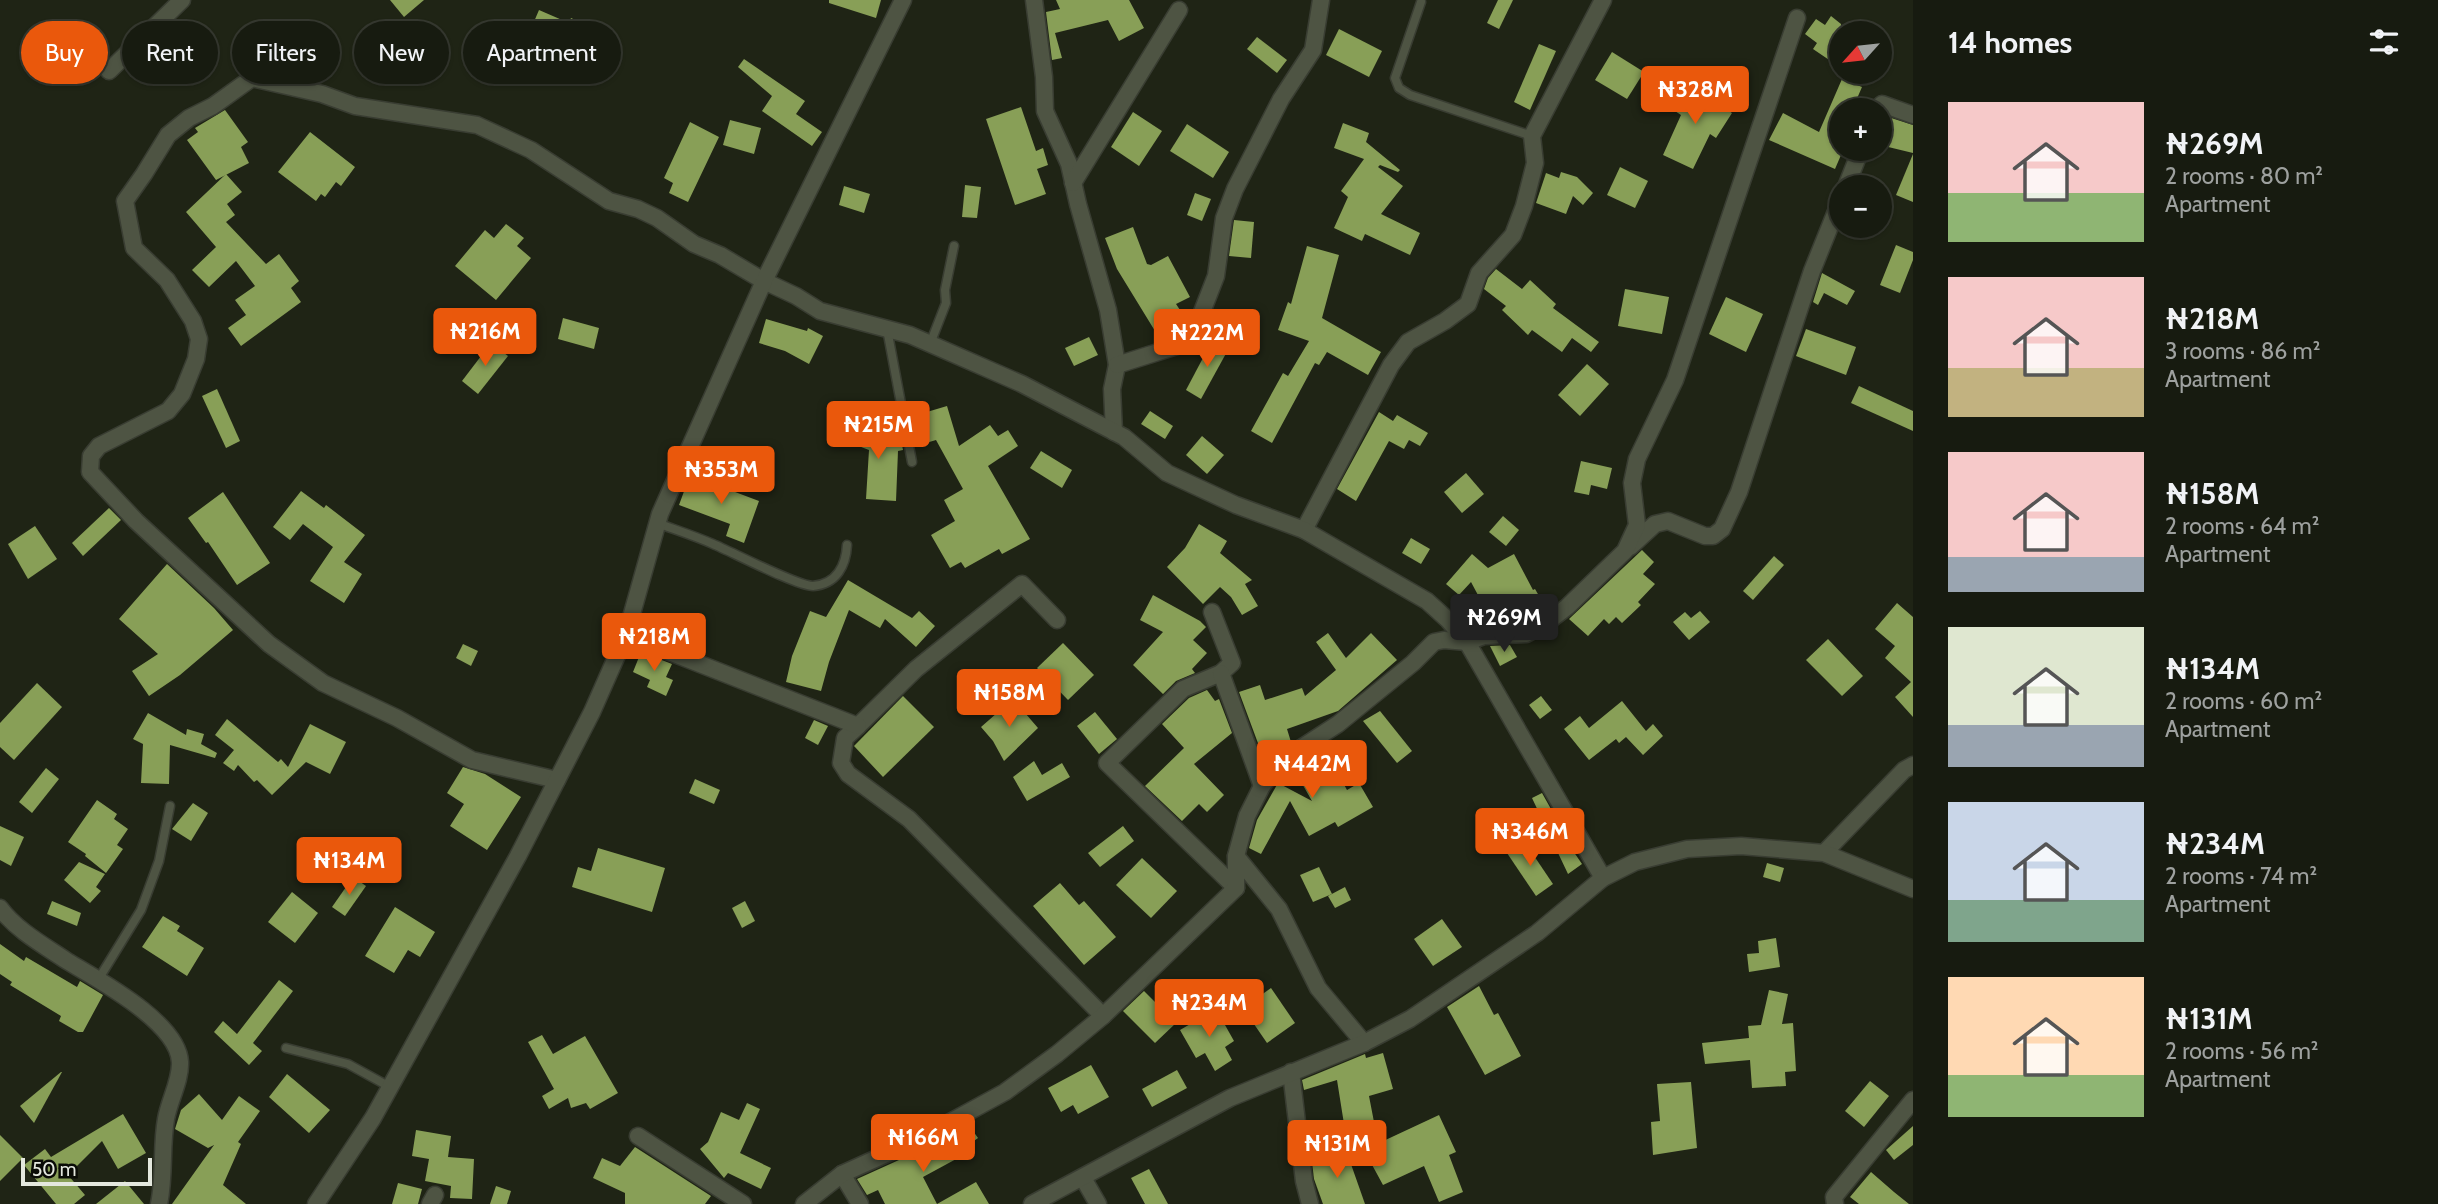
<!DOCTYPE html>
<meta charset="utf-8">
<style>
:root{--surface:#171b10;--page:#24281e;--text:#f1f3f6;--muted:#9ea19f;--line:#363930;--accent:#ea580c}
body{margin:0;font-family:Cabin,sans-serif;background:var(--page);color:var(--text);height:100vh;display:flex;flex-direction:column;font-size:26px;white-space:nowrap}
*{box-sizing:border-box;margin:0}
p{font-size:23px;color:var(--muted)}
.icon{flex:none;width:38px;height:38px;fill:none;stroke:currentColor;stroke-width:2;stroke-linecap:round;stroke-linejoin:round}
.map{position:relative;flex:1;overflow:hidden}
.drawer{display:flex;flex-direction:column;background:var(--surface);width:525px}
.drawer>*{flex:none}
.guide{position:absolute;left:21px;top:21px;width:665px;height:63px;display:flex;gap:14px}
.needle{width:46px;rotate:243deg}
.fabs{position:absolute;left:1829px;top:21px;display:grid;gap:14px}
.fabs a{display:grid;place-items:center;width:63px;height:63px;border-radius:50%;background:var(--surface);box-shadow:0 2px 5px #0004,0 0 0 2px var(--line);font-size:35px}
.scale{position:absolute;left:21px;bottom:18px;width:131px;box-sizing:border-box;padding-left:7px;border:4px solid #e4e8de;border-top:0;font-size:19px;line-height:24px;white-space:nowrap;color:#e4e8de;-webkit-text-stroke:5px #0a0c06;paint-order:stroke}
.price{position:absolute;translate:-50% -60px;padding:0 16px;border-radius:7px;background:var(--accent);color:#fff;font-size:23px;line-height:46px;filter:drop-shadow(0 2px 4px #0008)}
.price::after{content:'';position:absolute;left:50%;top:42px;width:21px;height:16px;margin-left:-10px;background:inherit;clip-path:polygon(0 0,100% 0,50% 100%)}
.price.active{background:#222;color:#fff}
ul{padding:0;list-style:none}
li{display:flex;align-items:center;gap:21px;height:175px;padding:0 35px}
li span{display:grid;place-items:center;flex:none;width:196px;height:140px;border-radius:0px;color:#555}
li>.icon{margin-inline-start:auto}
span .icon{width:84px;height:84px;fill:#fffc;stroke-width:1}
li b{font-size:30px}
h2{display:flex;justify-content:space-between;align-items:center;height:84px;padding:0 35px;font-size:30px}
.tag{padding:0 24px;border-radius:32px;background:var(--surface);box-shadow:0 2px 5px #0004,0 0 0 2px var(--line);font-size:24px;line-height:63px}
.tag.active{background:var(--accent);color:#fff}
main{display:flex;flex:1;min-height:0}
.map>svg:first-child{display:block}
.building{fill:#889f57}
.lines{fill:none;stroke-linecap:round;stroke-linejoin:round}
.lane-casing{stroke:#393d32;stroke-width:11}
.street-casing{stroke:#393d32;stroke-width:19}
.lane{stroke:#4e5443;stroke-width:8}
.street{stroke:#4e5443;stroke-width:16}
</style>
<main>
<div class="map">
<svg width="1913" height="1204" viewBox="0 0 1913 1204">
<rect width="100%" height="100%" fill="#1f2415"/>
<g class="building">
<polygon points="390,0 424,0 404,17"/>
<polygon points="829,0 881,0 876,18 829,3"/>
<polygon points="1056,0 1129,0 1144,28 1119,41 1108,20 1055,33 1062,58 1052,60 1046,12 1060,9"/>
<polygon points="1498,0 1513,0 1499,29 1487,23"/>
<polygon points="539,10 569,23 571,18 586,25 561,73 534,59 545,38 530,31"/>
<polygon points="1831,16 1841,24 1841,68 1813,49 1817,43 1805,34 1816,19 1825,25"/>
<polygon points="1339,29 1382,51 1369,77 1326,55"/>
<polygon points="1257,37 1287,60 1277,73 1247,49"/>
<polygon points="1539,44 1556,51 1530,110 1514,102"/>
<polygon points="1612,52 1644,72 1627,99 1595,80"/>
<polygon points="744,59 805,101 796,114 822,132 812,146 762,111 772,96 738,67"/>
<polygon points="1842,79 1862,87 1852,110 1841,110 1841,155 1835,169 1769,140 1783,113 1819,132"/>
<polygon points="1688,85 1732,113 1716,138 1710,134 1693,169 1663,155 1681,115 1672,109"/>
<polygon points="1021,107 1036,151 1043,148 1048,165 1037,169 1046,194 1015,205 986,119"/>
<polygon points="225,110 248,142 241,147 249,163 216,180 187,140 198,132 195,128"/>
<polygon points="1133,112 1162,131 1139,166 1111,147"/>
<polygon points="1885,116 1913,125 1913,153 1880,145"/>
<polygon points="730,120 761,128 754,154 723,145"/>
<polygon points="690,122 719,137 688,202 669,193 673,183 664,178"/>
<polygon points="1343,123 1369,133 1366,142 1400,170 1398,172 1380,165 1378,167 1403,186 1381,214 1420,233 1410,255 1365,234 1362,241 1334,228 1348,197 1341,191 1364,159 1334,148"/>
<polygon points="1187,124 1229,152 1213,178 1170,151"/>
<polygon points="310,132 355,167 341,186 336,182 325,197 321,194 316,201 278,172"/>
<polygon points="1913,154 1913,202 1896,195"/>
<polygon points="1620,167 1648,181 1635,208 1607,195"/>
<polygon points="1561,172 1577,177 1593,193 1583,205 1573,196 1566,214 1536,203 1546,173 1559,178"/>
<polygon points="226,174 242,192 227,204 235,215 226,222 266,264 279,254 299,281 291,288 301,302 241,346 228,328 246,315 235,300 255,286 236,261 209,287 192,270 216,247 186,212"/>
<polygon points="965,185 981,187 977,218 962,217"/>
<polygon points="844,186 870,194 864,213 839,205"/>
<polygon points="1195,193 1211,199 1202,221 1187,215"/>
<polygon points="1234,220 1254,222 1251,258 1229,256"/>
<polygon points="506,224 524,238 517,246 531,258 496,300 455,266 485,230 494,238"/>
<polygon points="1133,227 1147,264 1151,265 1168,256 1190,297 1176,304 1182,313 1155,331 1117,269 1105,238"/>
<polygon points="1896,245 1913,252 1913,260 1900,293 1880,285"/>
<polygon points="1307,246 1339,255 1322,318 1381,352 1368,375 1327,352 1319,365 1315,363 1272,443 1251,431 1283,373 1288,376 1309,341 1278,330 1288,302 1291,304"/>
<polygon points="1496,269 1522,289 1530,280 1556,304 1553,308 1599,342 1591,352 1572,338 1562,352 1532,330 1528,335 1502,310 1506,306 1484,289 1488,278"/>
<polygon points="1822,273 1855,291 1847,305 1824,293 1818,305 1813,302"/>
<polygon points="1625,289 1669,297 1662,334 1618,326"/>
<polygon points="1726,297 1763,314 1746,352 1709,334"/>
<polygon points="563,318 599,328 594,349 558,339"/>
<polygon points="766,319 807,331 808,328 823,336 809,364 785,351 759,343"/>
<polygon points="1806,329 1856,347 1846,375 1796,356"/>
<polygon points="1089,337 1098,355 1074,366 1065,348"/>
<polygon points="1213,339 1229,348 1201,399 1186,390"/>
<polygon points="491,343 508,356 478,394 462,381"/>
<polygon points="1587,364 1609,384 1580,416 1558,395"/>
<polygon points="1859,386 1913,411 1913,431 1851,403"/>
<polygon points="217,389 240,441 226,448 202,396"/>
<polygon points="947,406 959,446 990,425 998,436 1008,430 1018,446 988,466 1030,539 1002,554 999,549 965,568 961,562 950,568 931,535 955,521 944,500 963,489 936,440 916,446 910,417"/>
<polygon points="1150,411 1173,426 1165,439 1141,424"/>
<polygon points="1379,412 1393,421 1397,415 1428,433 1420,446 1409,440 1404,449 1389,441 1356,501 1337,489"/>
<polygon points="850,422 874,431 873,434 901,440 903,450 898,451 896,501 866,499 869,450 843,440"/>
<polygon points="1202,436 1224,455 1207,474 1186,455"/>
<polygon points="1041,451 1072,470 1062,488 1030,468"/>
<polygon points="1581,461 1612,468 1607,489 1591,485 1589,495 1574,492"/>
<polygon points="1466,473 1484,494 1462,513 1444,492"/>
<polygon points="690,475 759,501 744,543 726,536 730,524 679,505"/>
<polygon points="301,491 324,508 326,505 365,535 344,562 362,574 344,603 310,581 333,547 303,524 290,540 273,527"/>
<polygon points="223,492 270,563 237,585 208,542 206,543 188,518"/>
<polygon points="109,508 121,520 83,556 72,543"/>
<polygon points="1503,516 1519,530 1506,546 1489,532"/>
<polygon points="1199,524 1227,541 1220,553 1252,580 1245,584 1258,606 1242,615 1231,597 1220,587 1203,604 1167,567 1185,548"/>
<polygon points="35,526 57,559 28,579 8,544"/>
<polygon points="1411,538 1430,549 1421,564 1402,553"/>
<polygon points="1642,550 1654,562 1643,574 1655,584 1638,602 1641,605 1622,623 1616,617 1609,624 1604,619 1588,636 1569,619"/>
<polygon points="1472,554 1488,568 1514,554 1533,590 1535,589 1542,601 1507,621 1499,605 1487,612 1471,582 1459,595 1446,584"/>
<polygon points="1774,556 1784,565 1753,600 1743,591"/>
<polygon points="167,564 214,608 233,630 180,675 149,696 132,671 158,654 119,619"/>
<polygon points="848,580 912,618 919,611 935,626 916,647 885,619 880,628 849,610 829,662 821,691 786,682 792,656 810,611 826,617"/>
<polygon points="1153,595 1200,621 1206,627 1193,640 1207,653 1192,669 1195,673 1176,681 1163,694 1133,665 1163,632 1140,620"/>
<polygon points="1897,603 1913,617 1913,717 1895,697 1911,682 1885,658 1895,646 1875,629"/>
<polygon points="1700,611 1710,622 1689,640 1673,622 1685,612 1691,618"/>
<polygon points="1328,633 1346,658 1371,633 1397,660 1338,711 1287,729 1291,742 1262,754 1239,692 1260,685 1265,700 1302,688 1305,696 1336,670 1316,642"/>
<polygon points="1828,639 1863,676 1842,696 1806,660"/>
<polygon points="1063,643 1094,675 1068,700 1037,668"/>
<polygon points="463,644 478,651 471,666 456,658"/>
<polygon points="1510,645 1517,657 1500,666 1490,646"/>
<polygon points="641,652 672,664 666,677 673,680 666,696 647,687 650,680 633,672"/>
<polygon points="37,683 62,707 14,760 0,747 0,723"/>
<polygon points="1207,690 1215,701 1219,699 1232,733 1194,764 1224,795 1207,812 1199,804 1182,821 1145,786 1184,748 1162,724 1189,698"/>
<polygon points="903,696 934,727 883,777 854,746"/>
<polygon points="1541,696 1552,710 1540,719 1529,705"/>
<polygon points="1013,699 1038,728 1004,761 993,741 981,727"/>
<polygon points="1622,701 1646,731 1653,724 1663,736 1643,755 1626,737 1619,743 1616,739 1589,760 1564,729 1580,716 1589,728"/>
<polygon points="1380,711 1412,751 1397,763 1363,721"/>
<polygon points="1095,712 1117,739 1099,754 1077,726"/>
<polygon points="148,713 186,735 187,729 204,734 201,744 217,753 215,758 170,745 169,784 141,783 143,744 133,739"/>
<polygon points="227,719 278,762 281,759 288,767 310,724 346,742 330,774 306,762 272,795 257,780 254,782 238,765 234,771 223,763 234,750 215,735"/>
<polygon points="814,720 828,726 818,745 805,738"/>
<polygon points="1323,746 1347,790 1359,783 1373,807 1338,827 1335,822 1309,836 1290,801 1261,854 1249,848 1257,820 1278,783 1312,801 1292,766"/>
<polygon points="1034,761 1042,775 1062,763 1070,777 1027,801 1013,777"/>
<polygon points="463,767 485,774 521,797 487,850 450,826 464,804 447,793"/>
<polygon points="46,768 59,779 32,813 19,802"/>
<polygon points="695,779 720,790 714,804 689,793"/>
<polygon points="1542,793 1556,818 1552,820 1582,864 1568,874 1532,798"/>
<polygon points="97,800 117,814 114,819 128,829 117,845 123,849 106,873 85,856 86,854 68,842"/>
<polygon points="193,803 208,813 191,841 172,829"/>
<polygon points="0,826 24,837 11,866 0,860"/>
<polygon points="1123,826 1134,841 1100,867 1088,853"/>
<polygon points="1524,841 1553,884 1536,896 1507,853"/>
<polygon points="598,848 665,868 652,912 572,887 578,867 591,871"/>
<polygon points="1142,858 1177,891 1151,918 1116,885"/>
<polygon points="79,862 105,874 96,887 101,891 90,903 64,880"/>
<polygon points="1767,863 1784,868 1780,882 1763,877"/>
<polygon points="1319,867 1332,894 1313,902 1300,875"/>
<polygon points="353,877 366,886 345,916 332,907"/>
<polygon points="1060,883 1079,905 1084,901 1116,937 1084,965 1033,906"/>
<polygon points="1345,887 1351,900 1335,908 1328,896"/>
<polygon points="292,892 318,913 295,943 268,922"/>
<polygon points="52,901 81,913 77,926 47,914"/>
<polygon points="745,901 755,921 742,928 732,908"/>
<polygon points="395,907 435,932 420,957 408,950 394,973 365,956"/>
<polygon points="163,916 180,926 177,931 204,948 187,976 142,947"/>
<polygon points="1442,919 1462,947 1433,966 1414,939"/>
<polygon points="1776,938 1780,967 1749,972 1747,954 1759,953 1758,941"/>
<polygon points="0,944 24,961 26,957 77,987 80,981 103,995 83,1032 78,1032 59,1021 61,1016 10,985 12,982 0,974"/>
<polygon points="279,980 293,991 253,1043 262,1051 249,1065 214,1032 223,1021 237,1034"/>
<polygon points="1479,986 1494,1015 1498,1013 1521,1056 1485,1075 1447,1007"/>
<polygon points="1271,988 1295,1023 1267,1043 1243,1008"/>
<polygon points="1769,990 1788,994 1782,1024 1793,1023 1796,1071 1785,1072 1786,1086 1752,1088 1750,1060 1705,1064 1702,1043 1749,1038 1748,1026 1761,1025"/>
<polygon points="1144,991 1176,1023 1155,1043 1123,1011"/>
<polygon points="1216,1009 1234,1041 1225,1047 1232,1060 1215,1071 1205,1053 1196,1058 1180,1030"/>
<polygon points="542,1035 553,1054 585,1036 618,1093 590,1109 586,1103 571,1108 568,1098 549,1109 542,1096 554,1089 528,1042"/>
<polygon points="1383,1053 1393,1089 1369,1096 1374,1122 1352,1126 1349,1121 1344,1124 1337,1080 1304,1090 1302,1080 1365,1054 1366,1058"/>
<polygon points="1091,1065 1109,1097 1078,1114 1073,1105 1061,1112 1048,1088"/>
<polygon points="1177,1070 1187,1088 1152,1107 1142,1089"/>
<polygon points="61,1072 62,1072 34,1123 20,1106"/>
<polygon points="287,1074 330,1110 309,1133 269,1097"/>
<polygon points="1870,1081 1889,1096 1864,1127 1845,1111"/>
<polygon points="1691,1082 1697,1148 1653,1155 1651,1122 1660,1121 1657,1084"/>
<polygon points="199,1094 222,1120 239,1096 260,1111 238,1142 241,1144 223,1185 246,1204 172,1204 214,1145 208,1148 175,1129 181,1110"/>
<polygon points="747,1103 760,1109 740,1153 771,1168 761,1189 728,1173 724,1178 700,1149 708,1142 721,1112 739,1120"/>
<polygon points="123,1114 146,1153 118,1169 102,1141 68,1175 85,1195 74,1204 56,1204 24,1165 45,1149 51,1157"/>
<polygon points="1439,1115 1456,1152 1449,1155 1463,1192 1439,1202 1424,1166 1383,1185 1364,1150"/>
<polygon points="968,1124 978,1138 956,1154 958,1158 923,1177 937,1204 976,1182 989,1204 885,1204 878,1190 867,1195 857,1179 921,1150"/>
<polygon points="1913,1126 1913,1145 1894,1160 1886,1150"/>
<polygon points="416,1130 451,1136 448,1157 474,1159 472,1199 450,1198 451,1186 425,1181 429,1159 412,1156"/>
<polygon points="0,1135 23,1158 0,1181"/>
<polygon points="635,1147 711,1196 705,1204 625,1204 625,1193 593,1178 602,1158 620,1166"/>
<polygon points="1346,1150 1365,1204 1323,1204 1314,1179 1312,1162"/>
<polygon points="1149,1169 1168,1204 1145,1204 1131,1178"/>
<polygon points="1871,1172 1894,1192 1909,1204 1859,1204 1850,1197"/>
<polygon points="125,1181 144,1204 96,1204"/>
<polygon points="398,1183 422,1189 418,1204 392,1204"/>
<polygon points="496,1186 511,1191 507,1204 490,1204"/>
</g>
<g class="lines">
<defs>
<g id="lane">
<polyline points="1421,2 1395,78 1399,88 1410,95 1532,136"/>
<polyline points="887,329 912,462"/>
<polyline points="930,344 946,303 945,290 954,246"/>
<path d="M657,523C676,530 695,536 713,544C732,552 797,586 813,586C837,584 846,565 847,545"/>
<polyline points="98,980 141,910 159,861 170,806"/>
<polyline points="286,1048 348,1064 390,1087"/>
</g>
<g id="street">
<polyline points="1034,0 1044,77 1045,111 1069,164 1078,204 1108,310 1117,365 1112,389 1114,432"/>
<polyline points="109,71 182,0"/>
<polyline points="1876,110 1882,104 1913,115"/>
<polyline points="1073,183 1179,10"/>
<polyline points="1846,187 1861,149"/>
<polyline points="1117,365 1177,346 1193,335 1216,276 1224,218 1235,189 1281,99 1313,50 1321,0"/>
<polyline points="1304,530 1391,365 1408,342 1445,321 1468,304 1479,273 1513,235 1524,206 1535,163 1532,136 1603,0"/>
<polyline points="1630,547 1655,524 1668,521 1705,536 1713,536 1722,529 1739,492 1812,271 1841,199"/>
<polyline points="1212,612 1232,663 1221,673 1183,689 1107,763 1236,888"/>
<polyline points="1057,620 1022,584 916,669 858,726 845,738 841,763 848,774 909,819 1103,1016"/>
<polyline points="626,635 858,726"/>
<polyline points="1221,673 1262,786"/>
<polyline points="557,780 472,760 397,718 323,683 269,644 136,521 90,472 91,456 99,446 168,411 182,394 196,359 199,339 193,321 167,280 134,248 125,201 144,174 168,135 189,118 213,106 252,78 322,94 355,106 477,125 531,150 609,201 638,209 657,218 694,244 720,255 764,281 796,296 820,311 910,335 1022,384 1124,437 1167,473 1236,505 1304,530 1427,601 1448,620 1467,642 1603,878"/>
<polyline points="1824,853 1904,770 1913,765"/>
<polyline points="1236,856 1279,909 1318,988 1364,1043"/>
<path d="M0,908C16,930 45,946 67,961C98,980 178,1022 180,1062C181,1080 169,1101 166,1119C161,1146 165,1176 159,1204"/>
<polyline points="1291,1072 1304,1181 1310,1204"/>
<polyline points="638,1136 743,1204"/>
<polyline points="842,1174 860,1204"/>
<polyline points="1083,1178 1098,1204"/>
<polyline points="316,1204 373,1118 518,856 592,712 626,635 660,514 764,281 903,0"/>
<polyline points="430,1204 435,1195"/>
<polyline points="804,1204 842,1174 917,1140 1005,1092 1057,1054 1103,1016 1236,888 1236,856 1247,816 1262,786 1281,761 1338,724 1413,663 1434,642 1444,640 1467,642 1484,636 1526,634 1545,624 1567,607 1625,551 1637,525 1632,483 1637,459 1675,380 1797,18"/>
<polyline points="1032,1204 1230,1098 1364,1043 1410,1019 1537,933 1603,878 1635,862 1687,849 1741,846 1824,853 1913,889"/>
<polyline points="1835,1204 1834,1197 1913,1100"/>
</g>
</defs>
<use href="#lane" class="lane-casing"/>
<use href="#street" class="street-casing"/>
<use href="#lane" class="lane"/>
<use href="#street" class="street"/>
</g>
</svg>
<div class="fabs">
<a><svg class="needle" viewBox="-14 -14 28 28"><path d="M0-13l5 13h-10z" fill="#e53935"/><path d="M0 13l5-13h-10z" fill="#9ea19f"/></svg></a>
<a>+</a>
<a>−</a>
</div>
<div class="scale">50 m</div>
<b class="price" style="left:1695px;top:126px">₦328M</b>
<b class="price" style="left:485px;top:368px">₦216M</b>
<b class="price" style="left:1207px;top:369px">₦222M</b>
<b class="price" style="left:878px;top:461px">₦215M</b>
<b class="price" style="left:721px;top:506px">₦353M</b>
<b class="price active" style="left:1504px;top:654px">₦269M</b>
<b class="price" style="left:654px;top:673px">₦218M</b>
<b class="price" style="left:1009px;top:729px">₦158M</b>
<b class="price" style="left:1312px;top:800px">₦442M</b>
<b class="price" style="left:1530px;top:868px">₦346M</b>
<b class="price" style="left:349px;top:897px">₦134M</b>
<b class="price" style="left:1209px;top:1039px">₦234M</b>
<b class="price" style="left:923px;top:1174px">₦166M</b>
<b class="price" style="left:1337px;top:1180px">₦131M</b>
<div class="guide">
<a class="tag active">Buy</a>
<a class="tag">Rent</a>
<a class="tag">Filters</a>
<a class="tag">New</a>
<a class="tag">Apartment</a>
</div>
</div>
<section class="drawer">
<h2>14 homes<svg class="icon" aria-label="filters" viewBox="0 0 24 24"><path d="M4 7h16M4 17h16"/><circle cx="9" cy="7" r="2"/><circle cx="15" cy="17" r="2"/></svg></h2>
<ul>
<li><span style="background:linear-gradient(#f6c9c9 65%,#8fb573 0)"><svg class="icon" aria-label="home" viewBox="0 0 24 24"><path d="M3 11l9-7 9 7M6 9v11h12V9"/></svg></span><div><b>₦269M</b><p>2 rooms · 80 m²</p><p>Apartment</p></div></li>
<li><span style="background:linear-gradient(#f6c9c9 65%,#c2b280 0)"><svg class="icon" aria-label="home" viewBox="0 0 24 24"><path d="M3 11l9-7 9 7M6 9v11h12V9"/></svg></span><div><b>₦218M</b><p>3 rooms · 86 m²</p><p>Apartment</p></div></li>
<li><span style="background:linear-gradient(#f6c9c9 75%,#9aa5b1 0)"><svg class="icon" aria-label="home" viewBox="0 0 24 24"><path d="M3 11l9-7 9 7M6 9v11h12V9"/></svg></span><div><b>₦158M</b><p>2 rooms · 64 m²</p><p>Apartment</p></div></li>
<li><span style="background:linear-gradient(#dfe7d0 70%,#9aa5b1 0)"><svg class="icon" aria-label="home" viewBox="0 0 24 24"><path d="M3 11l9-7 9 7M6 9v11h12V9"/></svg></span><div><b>₦134M</b><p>2 rooms · 60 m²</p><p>Apartment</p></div></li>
<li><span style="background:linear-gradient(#c9d6e8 70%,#7fa58c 0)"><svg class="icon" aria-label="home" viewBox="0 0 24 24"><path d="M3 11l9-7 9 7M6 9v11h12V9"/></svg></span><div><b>₦234M</b><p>2 rooms · 74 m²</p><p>Apartment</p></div></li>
<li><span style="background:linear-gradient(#ffd9b3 70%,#8fb573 0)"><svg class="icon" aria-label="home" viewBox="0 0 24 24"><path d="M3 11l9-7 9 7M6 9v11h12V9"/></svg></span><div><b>₦131M</b><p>2 rooms · 56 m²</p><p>Apartment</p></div></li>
</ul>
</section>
</main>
